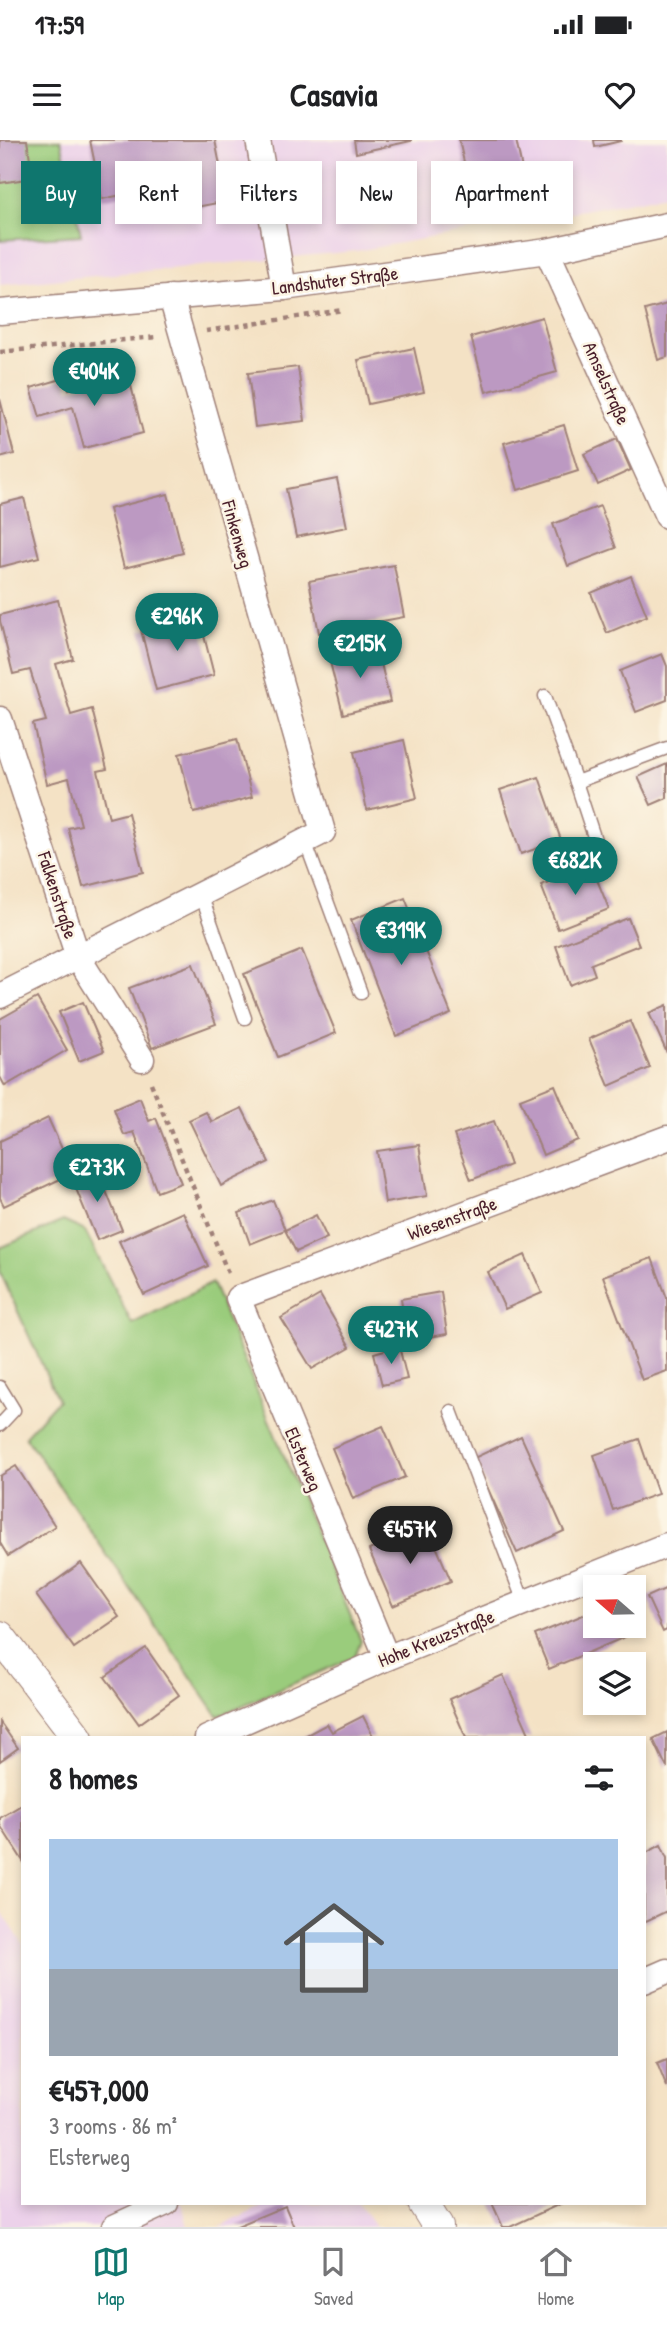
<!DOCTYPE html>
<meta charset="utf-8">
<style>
:root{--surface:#fff;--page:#f2f2f2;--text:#202124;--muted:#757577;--line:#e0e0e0;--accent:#0f766e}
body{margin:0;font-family:"Patrick Hand",sans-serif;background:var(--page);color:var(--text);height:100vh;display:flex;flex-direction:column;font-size:26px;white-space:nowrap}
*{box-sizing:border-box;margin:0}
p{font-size:23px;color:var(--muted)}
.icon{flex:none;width:38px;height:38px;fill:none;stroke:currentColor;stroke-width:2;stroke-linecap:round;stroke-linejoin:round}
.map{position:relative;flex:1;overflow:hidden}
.panel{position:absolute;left:21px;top:1596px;width:625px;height:469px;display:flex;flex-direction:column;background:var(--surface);border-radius:0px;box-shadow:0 4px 10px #0003}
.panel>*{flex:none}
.guide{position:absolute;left:21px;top:21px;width:626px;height:63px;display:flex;gap:14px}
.needle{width:46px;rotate:290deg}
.buttons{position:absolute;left:583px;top:1435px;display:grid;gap:14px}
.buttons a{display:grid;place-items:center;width:63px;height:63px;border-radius:0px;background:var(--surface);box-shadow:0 4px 10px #0003;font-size:35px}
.price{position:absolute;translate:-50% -60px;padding:0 16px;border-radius:24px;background:var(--accent);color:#fff;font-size:23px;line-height:46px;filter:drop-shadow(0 2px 4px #0008)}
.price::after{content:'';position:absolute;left:50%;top:42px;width:21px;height:16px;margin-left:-10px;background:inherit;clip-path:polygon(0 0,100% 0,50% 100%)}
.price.selected{background:#222;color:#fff}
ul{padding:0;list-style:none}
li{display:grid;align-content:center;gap:14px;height:371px;padding:0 28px}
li+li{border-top:2px solid var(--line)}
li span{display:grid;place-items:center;height:217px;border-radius:0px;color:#555}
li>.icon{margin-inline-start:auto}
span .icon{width:126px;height:126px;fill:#fffc;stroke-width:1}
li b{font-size:30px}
h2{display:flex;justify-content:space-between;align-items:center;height:84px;padding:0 28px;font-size:30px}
.chip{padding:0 24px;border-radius:0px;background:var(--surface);box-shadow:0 4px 10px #0003;font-size:24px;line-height:63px}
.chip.selected{background:var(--accent);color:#fff}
.status{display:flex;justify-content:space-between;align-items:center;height:49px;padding:0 35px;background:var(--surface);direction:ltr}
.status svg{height:19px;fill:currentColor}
header{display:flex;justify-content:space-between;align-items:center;height:91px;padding:0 28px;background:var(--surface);font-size:32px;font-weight:700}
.tabs{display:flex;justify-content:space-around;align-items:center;height:98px;border-top:2px solid var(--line);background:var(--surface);font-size:19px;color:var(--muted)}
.tabs a{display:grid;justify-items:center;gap:4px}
.tabs .selected{color:var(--accent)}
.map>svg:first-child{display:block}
.built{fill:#ecd1ea}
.green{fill:#9acc7c;stroke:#727654;stroke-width:2}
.building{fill:#bc99c2}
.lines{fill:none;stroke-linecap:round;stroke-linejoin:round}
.service-casing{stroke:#9f8078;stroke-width:15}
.minor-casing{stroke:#9f8078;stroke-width:27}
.tertiary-casing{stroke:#9f8078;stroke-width:32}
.path{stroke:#9f8078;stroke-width:4.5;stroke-dasharray:5 5;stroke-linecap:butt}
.service{stroke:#fff;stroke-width:12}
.minor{stroke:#fff;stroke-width:24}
.tertiary{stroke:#fff;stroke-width:30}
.labels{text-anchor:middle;stroke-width:5;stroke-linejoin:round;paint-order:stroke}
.street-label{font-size:19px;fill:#4a1f2b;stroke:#fcf5e5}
</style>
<div class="status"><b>17:59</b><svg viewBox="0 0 49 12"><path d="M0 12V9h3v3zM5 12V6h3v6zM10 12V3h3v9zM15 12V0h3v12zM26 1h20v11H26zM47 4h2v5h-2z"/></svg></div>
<header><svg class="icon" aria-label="menu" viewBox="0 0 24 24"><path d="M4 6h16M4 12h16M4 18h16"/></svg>Casavia<svg class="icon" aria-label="heart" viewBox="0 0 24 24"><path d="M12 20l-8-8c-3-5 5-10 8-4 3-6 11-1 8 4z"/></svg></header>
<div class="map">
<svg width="667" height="2087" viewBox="0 0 667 2087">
<rect width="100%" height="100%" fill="#fcf5e5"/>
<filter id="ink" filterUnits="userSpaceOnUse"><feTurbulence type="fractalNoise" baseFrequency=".0143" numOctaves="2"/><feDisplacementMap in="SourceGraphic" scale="14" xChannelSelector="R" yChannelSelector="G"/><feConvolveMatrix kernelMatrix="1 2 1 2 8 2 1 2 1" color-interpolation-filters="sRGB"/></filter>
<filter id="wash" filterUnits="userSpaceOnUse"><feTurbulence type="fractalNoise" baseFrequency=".00686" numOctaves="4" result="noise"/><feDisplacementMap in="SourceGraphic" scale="28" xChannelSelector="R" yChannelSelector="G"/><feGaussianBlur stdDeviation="1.57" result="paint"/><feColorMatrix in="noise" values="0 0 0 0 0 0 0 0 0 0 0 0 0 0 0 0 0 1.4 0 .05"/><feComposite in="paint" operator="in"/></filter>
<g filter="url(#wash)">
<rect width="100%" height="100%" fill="#f4e2c5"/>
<g class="built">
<polygon points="0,0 667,0 667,55 356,111 0,145"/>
<polygon points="0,1769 23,1804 23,2063 182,2063 188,2087 0,2087"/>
<polygon points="269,2063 358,2063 375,2087 220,2087"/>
</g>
<g class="green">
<polygon points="0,0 61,0 81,95 0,100"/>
<polygon points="63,1081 85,1091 132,1184 212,1143 361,1501 355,1517 218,1576 25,1296 58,1260 0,1132 0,1108"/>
</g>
<g id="blocks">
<g class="building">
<polygon points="0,0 27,0 33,38 0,43"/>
<polygon points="90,0 215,0 227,61 161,74 156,48 102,59"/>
<polygon points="354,0 411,0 411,1 356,13"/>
<polygon points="459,0 516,0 522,29 468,40"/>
<polygon points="594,0 621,0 621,1 595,7"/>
<polygon points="667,164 667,217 658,220 645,170"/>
<polygon points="542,177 557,232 486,252 471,197"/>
<polygon points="414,208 424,252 368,264 358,220"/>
<polygon points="298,227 305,281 255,287 248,233"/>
<polygon points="128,234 143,293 84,308 73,267 40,277 31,248 65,238 69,249"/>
<polygon points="0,259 14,314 0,318"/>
<polygon points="564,285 578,331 518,350 504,303"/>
<polygon points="617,299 631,330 598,345 584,314"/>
<polygon points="337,339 347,387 296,397 286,349"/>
<polygon points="168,354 183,413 124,428 109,369"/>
<polygon points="24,358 39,417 0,427 0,364"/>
<polygon points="600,366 616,408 568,426 553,384"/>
<polygon points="394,425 404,477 319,493 309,441"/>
<polygon points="631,436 647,476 607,493 591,453"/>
<polygon points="58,460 73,519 56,524 71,575 92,569 107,629 98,631 109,678 128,673 143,732 83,747 68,688 81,685 69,638 47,644 33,584 46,581 30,530 13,534 0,481 0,475"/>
<polygon points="199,476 214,535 156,550 141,490"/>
<polygon points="377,506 390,562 343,574 329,518"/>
<polygon points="662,514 667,526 667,560 636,572 620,531"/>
<polygon points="237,599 252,657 194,673 179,614"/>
<polygon points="404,600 417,658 367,670 354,612"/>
<polygon points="667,624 667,658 651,665 638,637"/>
<polygon points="539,637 561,700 521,714 500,650"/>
<polygon points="591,725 609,769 558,789 541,745"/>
<polygon points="405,758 451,874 396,896 351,780"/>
<polygon points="628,778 639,805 591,824 595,835 570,845 556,806"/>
<polygon points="302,810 336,893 278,917 244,834"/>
<polygon points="193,824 216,884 152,908 129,848"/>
<polygon points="37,858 67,910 5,946 0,937 0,879"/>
<polygon points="83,862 104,911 79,921 59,872"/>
<polygon points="667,865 667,913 649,873"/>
<polygon points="630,881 650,928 609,946 589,899"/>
<polygon points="555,945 578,1000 543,1015 520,959"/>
<polygon points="140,958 149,981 156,978 181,1043 157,1052 134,992 124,995 114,969"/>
<polygon points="242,968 269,1022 221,1046 189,980 206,972 212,982"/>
<polygon points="48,978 73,1033 4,1066 0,1058 0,1001"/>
<polygon points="494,981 510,1025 471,1040 454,995"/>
<polygon points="419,1005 427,1056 385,1063 377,1011"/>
<polygon points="97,1029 122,1090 97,1100 72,1039"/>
<polygon points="273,1060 285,1090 250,1104 239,1073"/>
<polygon points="183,1072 208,1126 144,1155 119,1101"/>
<polygon points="316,1075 327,1098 296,1112 285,1090"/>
<polygon points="525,1115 542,1153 505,1169 488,1132"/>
<polygon points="652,1118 667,1158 667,1231 642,1240 603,1136"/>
<polygon points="441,1152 447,1194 407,1201 401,1159"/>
<polygon points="320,1155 350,1207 312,1229 281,1178"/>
<polygon points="399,1206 407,1239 382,1245 374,1213"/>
<polygon points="383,1286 405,1337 353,1359 332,1308"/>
<polygon points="521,1296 564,1391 517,1413 474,1318"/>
<polygon points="639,1299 658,1354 613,1370 594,1315"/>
<polygon points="16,1326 55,1386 8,1416 0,1403 0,1336"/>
<polygon points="427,1385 451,1441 393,1466 369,1410"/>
<polygon points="81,1423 119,1477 74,1508 36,1455"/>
<polygon points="667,1448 667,1490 663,1492 647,1457"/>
<polygon points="595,1470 595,1486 620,1486 625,1497 549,1529 535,1495"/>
<polygon points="146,1508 179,1555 139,1584 105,1537"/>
<polygon points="503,1535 531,1598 466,1598 449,1559"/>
<polygon points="363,1576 374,1598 301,1598 327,1584 332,1592"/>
<polygon points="0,1582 18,1608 0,1621"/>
<polygon points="667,1592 667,1628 653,1599"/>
<polygon points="23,1664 23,1721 0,1685 0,1678"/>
<polygon points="661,1705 667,1718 667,1771 644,1782 644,1714"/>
<polygon points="667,1919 667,1948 657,1923"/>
<polygon points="492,2063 562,2063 510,2087 503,2087"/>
<polygon points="285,2066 294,2087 235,2087"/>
</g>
</g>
</g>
<g filter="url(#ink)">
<use href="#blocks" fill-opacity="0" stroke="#9f8078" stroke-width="2"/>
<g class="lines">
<defs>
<g id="service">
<polyline points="545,556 576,642 667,608"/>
<polyline points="576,642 599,712"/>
<polyline points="305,701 361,853"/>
<polyline points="201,754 245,878"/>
<polyline points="0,1247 14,1270 0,1285"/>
<polyline points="451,1271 524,1462"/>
</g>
<g id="minor">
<polyline points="258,0 284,148"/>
<polyline points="547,111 667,376"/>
<polyline points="0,172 284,148 547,111 667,85"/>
<polyline points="0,579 78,817 142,919"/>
<polyline points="0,856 323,692 171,157"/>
<polyline points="387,1518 238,1158 667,998"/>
<polyline points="207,1598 387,1518 667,1405"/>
<polyline points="644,1841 667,1831"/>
<polyline points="114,2087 166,2063"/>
</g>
<g id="tertiary">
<polyline points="0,1496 78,1598"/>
<polyline points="423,2063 438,2087"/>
</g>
</defs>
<use href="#service" class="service-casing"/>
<use href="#minor" class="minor-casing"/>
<use href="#tertiary" class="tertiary-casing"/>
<g class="path">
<polyline points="206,191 343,170"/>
<polyline points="0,212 156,197"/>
<polyline points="151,943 228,1133"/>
</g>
<use href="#service" class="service"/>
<use href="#minor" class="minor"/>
<use href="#tertiary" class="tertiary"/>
</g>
</g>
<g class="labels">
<g class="street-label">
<text transform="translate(335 140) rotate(-7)" y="7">Landshuter Straße</text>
<text transform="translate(607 243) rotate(66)" y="7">Amselstraße</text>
<text transform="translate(238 394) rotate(74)" y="7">Finkenweg</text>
<text transform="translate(58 755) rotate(72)" y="7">Falkenstraße</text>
<text transform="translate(452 1078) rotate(-20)" y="7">Wiesenstraße</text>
<text transform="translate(304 1319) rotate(67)" y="7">Elsterweg</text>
<text transform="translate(436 1498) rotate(-22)" y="7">Hohe Kreuzstraße</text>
</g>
</g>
</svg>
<div class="buttons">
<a><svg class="needle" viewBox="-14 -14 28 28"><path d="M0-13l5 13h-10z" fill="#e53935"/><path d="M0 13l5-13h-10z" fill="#757577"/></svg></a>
<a><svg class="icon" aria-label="layers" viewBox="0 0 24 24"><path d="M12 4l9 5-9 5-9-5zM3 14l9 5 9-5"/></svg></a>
</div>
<b class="price" style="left:94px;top:268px">€404K</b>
<b class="price" style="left:177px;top:513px">€296K</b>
<b class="price" style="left:360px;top:540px">€215K</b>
<b class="price" style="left:575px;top:757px">€682K</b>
<b class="price" style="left:401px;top:827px">€319K</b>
<b class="price" style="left:97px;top:1064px">€273K</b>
<b class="price" style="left:391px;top:1226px">€427K</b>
<b class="price selected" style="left:410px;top:1426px">€457K</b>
<div class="guide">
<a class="chip selected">Buy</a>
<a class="chip">Rent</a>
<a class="chip">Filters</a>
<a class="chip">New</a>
<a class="chip">Apartment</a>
</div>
<section class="panel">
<h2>8 homes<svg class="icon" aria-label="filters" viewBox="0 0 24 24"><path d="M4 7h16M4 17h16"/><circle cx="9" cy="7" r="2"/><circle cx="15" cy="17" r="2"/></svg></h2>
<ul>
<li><span style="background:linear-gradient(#a9c7e8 60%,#9aa5b1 0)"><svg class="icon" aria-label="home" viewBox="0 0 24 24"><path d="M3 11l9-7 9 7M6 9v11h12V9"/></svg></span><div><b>€457,000</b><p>3 rooms · 86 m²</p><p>Elsterweg</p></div></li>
</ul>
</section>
</div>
<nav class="tabs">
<a class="selected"><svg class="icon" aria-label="map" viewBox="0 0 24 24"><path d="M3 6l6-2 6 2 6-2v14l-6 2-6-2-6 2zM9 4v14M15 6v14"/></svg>Map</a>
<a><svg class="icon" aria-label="saved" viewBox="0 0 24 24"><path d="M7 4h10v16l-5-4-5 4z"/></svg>Saved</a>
<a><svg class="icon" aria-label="home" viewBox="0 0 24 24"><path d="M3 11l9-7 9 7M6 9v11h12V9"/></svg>Home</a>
</nav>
